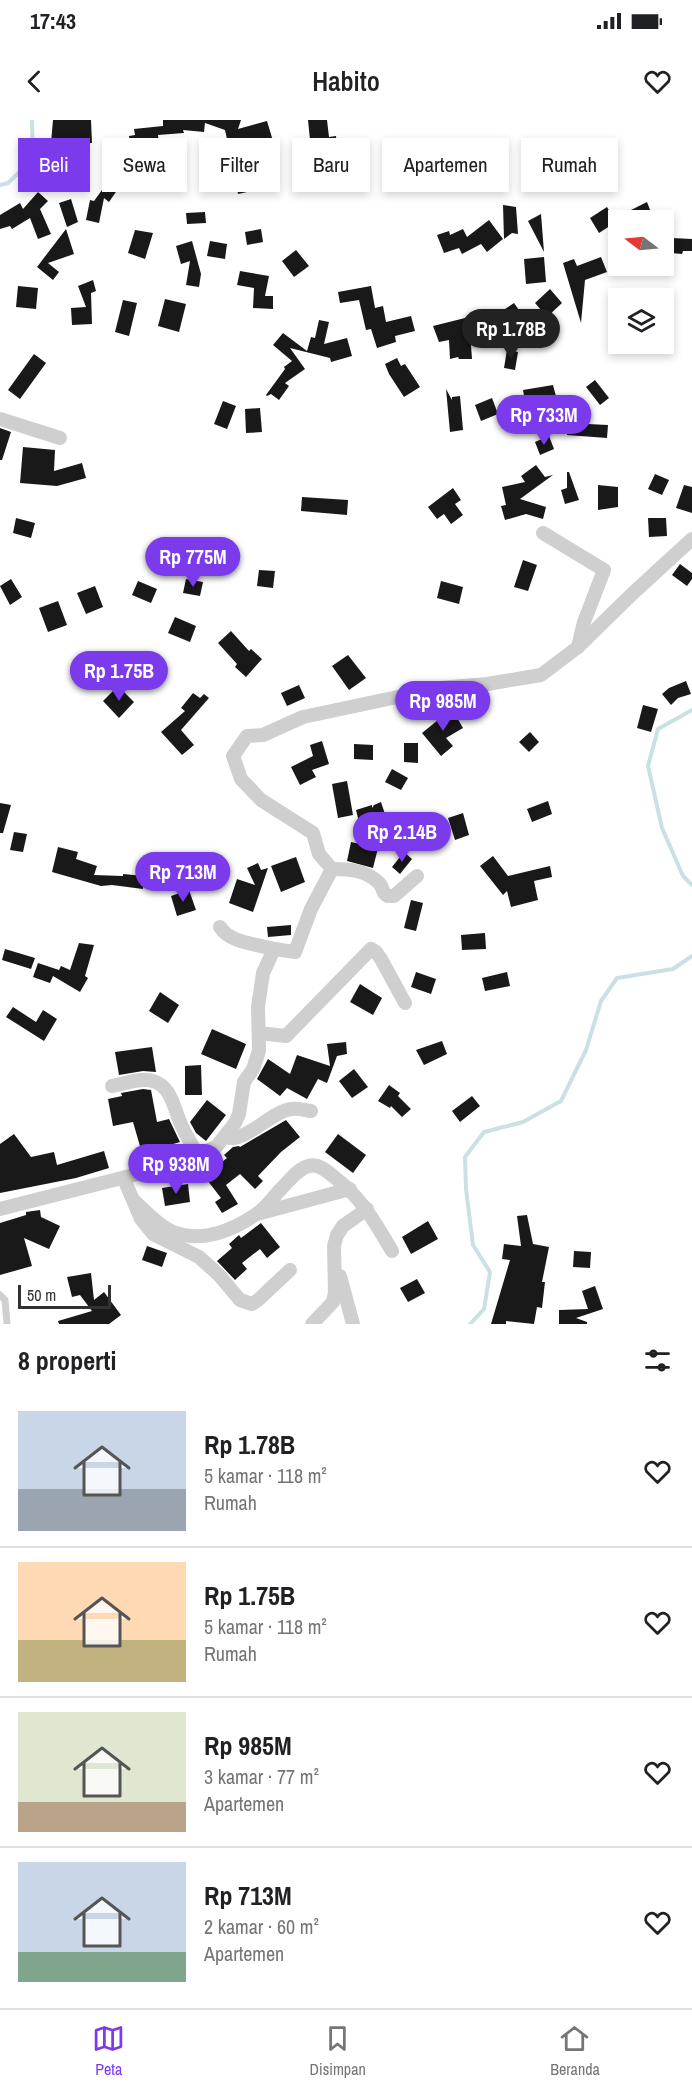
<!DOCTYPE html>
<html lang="id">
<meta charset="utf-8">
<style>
:root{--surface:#fff;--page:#f2f2f2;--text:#202124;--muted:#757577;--line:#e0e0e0;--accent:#7c3aed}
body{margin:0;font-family:"Archivo Narrow",sans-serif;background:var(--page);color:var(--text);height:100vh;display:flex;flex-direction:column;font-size:22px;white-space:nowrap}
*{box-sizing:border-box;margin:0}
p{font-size:20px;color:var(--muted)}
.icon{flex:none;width:33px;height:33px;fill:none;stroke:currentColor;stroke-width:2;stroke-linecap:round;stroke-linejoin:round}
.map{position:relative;height:1204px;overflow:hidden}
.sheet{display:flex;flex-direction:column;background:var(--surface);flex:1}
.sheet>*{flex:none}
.banner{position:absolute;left:18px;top:18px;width:657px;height:54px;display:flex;gap:12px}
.needle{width:39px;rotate:286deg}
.controls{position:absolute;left:608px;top:90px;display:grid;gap:12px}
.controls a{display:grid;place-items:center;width:66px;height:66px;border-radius:0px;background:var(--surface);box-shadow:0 3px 9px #0003;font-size:30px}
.scale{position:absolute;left:18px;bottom:15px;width:93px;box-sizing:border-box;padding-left:6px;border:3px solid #323232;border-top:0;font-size:16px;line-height:21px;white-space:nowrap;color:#323232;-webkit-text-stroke:4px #fff;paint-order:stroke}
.price{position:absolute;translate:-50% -51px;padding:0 14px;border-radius:21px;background:var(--accent);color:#fff;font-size:20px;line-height:39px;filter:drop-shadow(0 2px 3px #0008)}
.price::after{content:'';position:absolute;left:50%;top:36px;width:18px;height:14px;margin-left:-9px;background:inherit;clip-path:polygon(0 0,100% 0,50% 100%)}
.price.active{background:#222;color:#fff}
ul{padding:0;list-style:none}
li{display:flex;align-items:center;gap:18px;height:150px;padding:0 18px}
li+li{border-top:2px solid var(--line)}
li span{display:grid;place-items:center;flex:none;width:168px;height:120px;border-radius:0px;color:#555}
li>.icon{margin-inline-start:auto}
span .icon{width:72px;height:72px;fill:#fffc;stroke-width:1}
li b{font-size:26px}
h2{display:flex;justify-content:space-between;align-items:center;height:72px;padding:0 18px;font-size:26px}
.tag{padding:0 21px;border-radius:0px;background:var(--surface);box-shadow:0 3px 9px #0003;font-size:21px;line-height:54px}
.tag.active{background:var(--accent);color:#fff}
.status{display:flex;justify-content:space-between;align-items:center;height:42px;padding:0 30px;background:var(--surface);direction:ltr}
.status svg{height:16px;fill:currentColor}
header{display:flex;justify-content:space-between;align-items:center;height:78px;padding:0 18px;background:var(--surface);font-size:27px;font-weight:600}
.tabs{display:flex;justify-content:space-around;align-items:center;height:84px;border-top:2px solid var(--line);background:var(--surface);font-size:16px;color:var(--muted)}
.tabs a{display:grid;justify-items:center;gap:3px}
.tabs .active{color:var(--accent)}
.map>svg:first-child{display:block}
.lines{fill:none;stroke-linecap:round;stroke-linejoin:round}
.stream{stroke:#c9e1e4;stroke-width:4}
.building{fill:#191919}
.service{stroke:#cfcfcf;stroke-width:7}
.minor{stroke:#cfcfcf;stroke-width:14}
</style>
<div class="status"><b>17:43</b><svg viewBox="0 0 49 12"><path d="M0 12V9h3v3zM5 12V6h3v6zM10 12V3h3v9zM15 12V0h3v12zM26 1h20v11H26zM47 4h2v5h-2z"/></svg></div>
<header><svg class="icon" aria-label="back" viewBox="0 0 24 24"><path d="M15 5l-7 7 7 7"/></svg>Habito<svg class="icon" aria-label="heart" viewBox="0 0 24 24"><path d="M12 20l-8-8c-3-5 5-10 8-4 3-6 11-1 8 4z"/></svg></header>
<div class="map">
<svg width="692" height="1204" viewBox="0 0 692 1204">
<rect width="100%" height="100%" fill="#fff"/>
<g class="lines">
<g class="stream">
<polyline points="0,65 8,63 33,39 32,0"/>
<polyline points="692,590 658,609 648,646 662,708 683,756 692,765"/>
<polyline points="470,1204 484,1189 490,1152 473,1125 466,1069 465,1037 484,1012 523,1002 561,981 586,930 601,881 617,858 673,849 692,836"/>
</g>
</g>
<g class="building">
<polygon points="53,0 91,0 92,23 76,24 64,62 50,57 58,35 50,34"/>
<polygon points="163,0 241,0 238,9 267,1 273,21 231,30 230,33 225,10 205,3 204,12 183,10 184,13 158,15 159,23 142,24 143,27 141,28 142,62 135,62 134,56 125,56 125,45 132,44 129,16 135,15 134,9 163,6"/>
<polygon points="308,0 327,0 329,17 336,16 337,28 307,32 305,21 310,20"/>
<polygon points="181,48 184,64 167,68 163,52"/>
<polygon points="110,59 120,66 109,82 104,78 99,103 86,100 90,80 94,81"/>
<polygon points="254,60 256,70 238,74 236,64"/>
<polygon points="38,72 48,81 40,89 51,114 38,119 30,98 12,109 10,106 0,109 0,95 20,83 23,89"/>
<polygon points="71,79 78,102 67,107 59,83"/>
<polygon points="647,82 652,95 644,100 629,100 625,93"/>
<polygon points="503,85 516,87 518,114 512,113 504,119"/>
<polygon points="607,87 616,102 599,113 590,98"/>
<polygon points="205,92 206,103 187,104 186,93"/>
<polygon points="541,94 544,132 528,101"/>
<polygon points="489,100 503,119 487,132 481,124 462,134 459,128 444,133 437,115 449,111 450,115 463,109 467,117"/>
<polygon points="66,109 74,134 48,143 59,152 53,160 37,147"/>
<polygon points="261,109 263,122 247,125 245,112"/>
<polygon points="135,110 153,113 145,139 128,133"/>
<polygon points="672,118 692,119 692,131 683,131 682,134 671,133"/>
<polygon points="192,121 201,154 199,167 186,165 190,141 181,144 176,126"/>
<polygon points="210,121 227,124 225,139 207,136"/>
<polygon points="296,130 309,146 294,157 282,141"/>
<polygon points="544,137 546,162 526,164 524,139"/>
<polygon points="601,137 607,152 585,160 581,203 563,143 574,139 577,146"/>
<polygon points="240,151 269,156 265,176 273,176 273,189 253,188 254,168 237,165"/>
<polygon points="93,160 96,171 91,173 92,204 72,205 71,188 86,187 78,166"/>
<polygon points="18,166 38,168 36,189 16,187"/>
<polygon points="371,166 375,188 383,186 386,202 411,196 415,211 395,216 396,222 377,228 371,209 366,210 359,180 340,183 338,172"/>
<polygon points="550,169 562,183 547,197 535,183"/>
<polygon points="165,179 186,184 179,212 158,206"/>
<polygon points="123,180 137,183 129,216 115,212"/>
<polygon points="514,183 526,200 514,208 502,191"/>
<polygon points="469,197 472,239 459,239 458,237 450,239 449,220 439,222 433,206"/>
<polygon points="319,200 329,202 324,224 347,218 352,236 331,242 330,238 290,228 305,249 285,263 289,266 279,280 271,274 267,276 266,275 285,249 284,247 292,241 273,225 283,213 307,231 311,217 315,218"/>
<polygon points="489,204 508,216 503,228 483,215"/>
<polygon points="507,230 518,232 515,250 504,248"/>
<polygon points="34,234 46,243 20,279 8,270"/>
<polygon points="397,238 401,246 405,244 420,267 404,277 389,254 385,244"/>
<polygon points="595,260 609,278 600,285 586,267"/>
<polygon points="553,265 557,280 526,287 523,270"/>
<polygon points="446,269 452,280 452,277 460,276 463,310 450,312"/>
<polygon points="492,278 498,294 481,301 475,285"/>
<polygon points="223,281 236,286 227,309 214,304"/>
<polygon points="260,288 262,312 246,313 245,289"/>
<polygon points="567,303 608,305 607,318 567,315"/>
<polygon points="0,308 11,312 2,340 0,340"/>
<polygon points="549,316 554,329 540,335 535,322"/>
<polygon points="23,327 55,330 54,351 82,343 86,358 57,366 20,363"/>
<polygon points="536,345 545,357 553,355 520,379 546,387 543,399 526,394 505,400 501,386 506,385 502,367 525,362 521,356"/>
<polygon points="567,352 569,352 579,380 565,384 561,370 567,368"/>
<polygon points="655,354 669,360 662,375 648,369"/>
<polygon points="598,365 618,367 618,387 598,390"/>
<polygon points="684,365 692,367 692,393 676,388"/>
<polygon points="453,368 461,380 455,384 463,395 451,404 444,394 437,399 428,387"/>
<polygon points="302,377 348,380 347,395 301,391"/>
<polygon points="16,398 35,403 31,418 13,413"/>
<polygon points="648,398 666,398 667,416 649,417"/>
<polygon points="523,440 537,445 528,471 514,467"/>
<polygon points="680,444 692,453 692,459 687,466 672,455"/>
<polygon points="259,450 275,451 273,468 257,466"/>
<polygon points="11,459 22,477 10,485 0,466"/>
<polygon points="186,459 203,462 200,476 183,473"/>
<polygon points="138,461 157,469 151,483 132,475"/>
<polygon points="441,461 463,467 459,484 437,478"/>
<polygon points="95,466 103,487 86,494 77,473"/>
<polygon points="58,481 67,505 48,512 39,488"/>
<polygon points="175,497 196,506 190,522 168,513"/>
<polygon points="231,511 249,531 251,529 262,539 246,557 235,547 237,544 218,523"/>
<polygon points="348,535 366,558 349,570 332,546"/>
<polygon points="686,561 691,574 678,578 671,585 662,574 669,568"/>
<polygon points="299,565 305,578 287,586 281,573"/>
<polygon points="118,566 134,582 119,598 103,581"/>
<polygon points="193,573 200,578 204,574 209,578 181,610 194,625 182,635 161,612 185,591 181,588"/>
<polygon points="643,585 658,589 651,612 637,608"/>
<polygon points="452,589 463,608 446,618 453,626 441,636 422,613 438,600 437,597"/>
<polygon points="530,612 539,622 529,632 519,622"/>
<polygon points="322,621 329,644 312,650 316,657 300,665 291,647 313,636 310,625"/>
<polygon points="404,623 418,623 418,643 404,642"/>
<polygon points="354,624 373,625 373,640 354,639"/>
<polygon points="392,649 408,658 401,670 385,662"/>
<polygon points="347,661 353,695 338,698 332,664"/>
<polygon points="548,681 552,694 532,702 527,689"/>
<polygon points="381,682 385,694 359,702 356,690 372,685 372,688 374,685"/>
<polygon points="0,683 11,685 3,713 0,713"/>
<polygon points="463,693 469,715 455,720 448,698"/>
<polygon points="14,712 27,714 23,732 10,730"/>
<polygon points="351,722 378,728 373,748 347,741"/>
<polygon points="58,727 78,732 76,739 97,746 94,755 123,756 123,754 144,756 143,769 112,765 101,766 52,752"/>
<polygon points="404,732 412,739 400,754 392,747"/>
<polygon points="174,734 187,734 187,746 210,745 210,752 152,758 150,744 174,742"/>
<polygon points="493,736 508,756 550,746 552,757 534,761 538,780 511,787 507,771 503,775 480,746"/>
<polygon points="296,737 305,762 281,772 271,746"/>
<polygon points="258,743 261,750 268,748 253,792 229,783 237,759 255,765 247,748"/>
<polygon points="189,770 196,790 177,796 171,776"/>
<polygon points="411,780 423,783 416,811 404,808"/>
<polygon points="291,805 291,815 268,817 267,807"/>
<polygon points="485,813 486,829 462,830 461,815"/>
<polygon points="79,823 94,825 85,856 88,858 80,872 53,856 50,863 33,857 38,843 59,850 61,846 70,850"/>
<polygon points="5,829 35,838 31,849 2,840"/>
<polygon points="416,852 436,859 431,874 411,867"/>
<polygon points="507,852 510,866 485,871 482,858"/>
<polygon points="360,864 382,878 373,895 350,882"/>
<polygon points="160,872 179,885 168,903 149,891"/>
<polygon points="13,887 36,902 43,890 57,899 44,921 6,897"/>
<polygon points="212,909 246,924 236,949 201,934"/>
<polygon points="442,921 447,934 424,945 416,930"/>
<polygon points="346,922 347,934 337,936 327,963 318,959 307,979 287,968 280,976 257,959 268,939 290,954 297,935 330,946 327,924"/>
<polygon points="152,927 156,952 143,951 119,955 115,932"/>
<polygon points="201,945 202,975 185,975 185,946"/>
<polygon points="354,949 368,967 352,978 339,961"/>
<polygon points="389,965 400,973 398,976 411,989 402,997 391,986 390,988 378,981"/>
<polygon points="143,969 151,970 157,1002 169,999 180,1022 142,1033 133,1002 113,1006 108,979 122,976 121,973"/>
<polygon points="472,976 480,986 460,1002 452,991"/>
<polygon points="207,980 226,995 206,1021 196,1013 190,1002"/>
<polygon points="286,1000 300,1017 281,1032 258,1056 263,1061 255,1069 240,1054 226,1065 238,1084 222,1093 215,1082 221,1078 204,1056 227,1038 224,1035 233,1027 239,1026 240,1027"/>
<polygon points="14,1014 31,1037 54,1032 57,1045 104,1031 109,1048 76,1058 0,1073 0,1024"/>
<polygon points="338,1014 366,1035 353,1053 325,1032"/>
<polygon points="188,1064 190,1082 165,1086 162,1068"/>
<polygon points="40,1090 41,1097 60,1106 49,1129 24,1118 32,1146 0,1155 0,1103 26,1095 26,1092"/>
<polygon points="527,1095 533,1124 549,1127 542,1162 545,1162 542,1188 537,1187 534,1204 506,1201 506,1204 491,1204 510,1140 502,1139 504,1124 521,1126 517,1096"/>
<polygon points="428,1101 438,1119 411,1134 402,1117"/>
<polygon points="261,1103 280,1127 267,1138 260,1129 242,1143 247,1149 235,1160 217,1141 232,1128 229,1124 239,1115 241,1118"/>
<polygon points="147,1126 167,1133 162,1147 142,1140"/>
<polygon points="574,1131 591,1132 590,1148 573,1147"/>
<polygon points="91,1153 94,1180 104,1172 121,1195 109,1204 59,1204 58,1201 92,1191 80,1175 72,1177 67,1157"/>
<polygon points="417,1159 425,1173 408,1182 400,1168"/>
<polygon points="595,1166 603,1189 576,1198 587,1202 587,1204 559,1204 559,1190 588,1189 582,1171"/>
</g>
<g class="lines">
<polyline class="service" points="0,1175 5,1180 7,1204"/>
<g class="minor">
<polyline points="0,299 60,318"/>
<polyline points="543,413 604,450 584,502 578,527"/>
<path d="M332,749C349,749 365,750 378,762C384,767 381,773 388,776H394L417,756"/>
<path d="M220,807C230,823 256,824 274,829"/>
<polyline points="259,913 286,916 371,829 376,832 381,839 405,883"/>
<path d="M112,966C124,964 141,957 153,961C171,966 174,988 180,1002C185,1014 192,1025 198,1035"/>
<path d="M225,1017C245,1024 270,992 291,989C298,988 305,990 311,991"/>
<polyline points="124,1059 141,1099 153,1114 199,1137 219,1155 240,1180 252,1184 258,1180 290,1150"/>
<path d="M134,1081C146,1091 158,1106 173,1112C202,1123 231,1111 255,1095C265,1089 273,1077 281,1069C288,1062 298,1048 309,1046C318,1043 327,1051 333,1056C362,1078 374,1101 392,1131"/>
<polyline points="0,1089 169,1046 216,1027 235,1003 239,994 244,962 253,949 259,931 258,887 263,853 274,829 295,832 311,789 332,749 319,734 313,713 261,680 241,659 233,636 247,616 263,615 303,597 440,568 487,564 541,555 578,527 631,475 692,419"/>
<polyline points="257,1094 350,1069"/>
<polyline points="340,1156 353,1204"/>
<polyline points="312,1204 333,1182 335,1172 334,1126 337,1115 343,1106 367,1089"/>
</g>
</g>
</svg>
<div class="controls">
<a><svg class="needle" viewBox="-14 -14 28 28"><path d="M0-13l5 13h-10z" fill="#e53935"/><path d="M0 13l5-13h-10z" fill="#757577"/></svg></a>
<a><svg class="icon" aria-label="layers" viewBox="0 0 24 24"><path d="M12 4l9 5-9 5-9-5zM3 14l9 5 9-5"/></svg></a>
</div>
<div class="scale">50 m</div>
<b class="price active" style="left:511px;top:240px">Rp 1.78B</b>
<b class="price" style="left:544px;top:326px">Rp 733M</b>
<b class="price" style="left:193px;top:468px">Rp 775M</b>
<b class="price" style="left:119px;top:582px">Rp 1.75B</b>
<b class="price" style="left:443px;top:612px">Rp 985M</b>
<b class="price" style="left:402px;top:743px">Rp 2.14B</b>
<b class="price" style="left:183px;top:783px">Rp 713M</b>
<b class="price" style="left:176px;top:1075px">Rp 938M</b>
<div class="banner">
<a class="tag active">Beli</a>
<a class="tag">Sewa</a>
<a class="tag">Filter</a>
<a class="tag">Baru</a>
<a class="tag">Apartemen</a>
<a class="tag">Rumah</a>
</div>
</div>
<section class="sheet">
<h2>8 properti<svg class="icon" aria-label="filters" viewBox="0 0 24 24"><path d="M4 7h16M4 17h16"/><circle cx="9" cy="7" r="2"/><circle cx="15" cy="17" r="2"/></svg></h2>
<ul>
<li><span style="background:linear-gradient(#c9d6e8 65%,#9aa5b1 0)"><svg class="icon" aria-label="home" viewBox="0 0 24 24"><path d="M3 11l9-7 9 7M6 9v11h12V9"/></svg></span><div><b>Rp 1.78B</b><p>5 kamar · 118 m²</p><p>Rumah</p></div><svg class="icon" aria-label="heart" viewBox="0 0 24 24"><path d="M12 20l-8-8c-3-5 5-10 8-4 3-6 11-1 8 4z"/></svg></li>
<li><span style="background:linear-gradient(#ffd9b3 65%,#c2b280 0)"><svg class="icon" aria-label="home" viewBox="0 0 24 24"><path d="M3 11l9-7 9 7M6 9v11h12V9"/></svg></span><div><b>Rp 1.75B</b><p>5 kamar · 118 m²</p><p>Rumah</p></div><svg class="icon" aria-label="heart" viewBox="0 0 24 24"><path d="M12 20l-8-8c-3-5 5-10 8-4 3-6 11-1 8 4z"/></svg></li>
<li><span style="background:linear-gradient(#dfe7d0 75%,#b9a48a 0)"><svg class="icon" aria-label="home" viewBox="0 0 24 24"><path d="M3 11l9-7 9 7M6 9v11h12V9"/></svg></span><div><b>Rp 985M</b><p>3 kamar · 77 m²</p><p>Apartemen</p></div><svg class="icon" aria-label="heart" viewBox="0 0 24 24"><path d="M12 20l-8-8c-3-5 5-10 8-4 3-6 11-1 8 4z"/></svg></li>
<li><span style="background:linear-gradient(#c9d6e8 75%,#7fa58c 0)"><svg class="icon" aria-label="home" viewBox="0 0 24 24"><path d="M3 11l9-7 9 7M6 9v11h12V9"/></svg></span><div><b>Rp 713M</b><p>2 kamar · 60 m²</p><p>Apartemen</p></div><svg class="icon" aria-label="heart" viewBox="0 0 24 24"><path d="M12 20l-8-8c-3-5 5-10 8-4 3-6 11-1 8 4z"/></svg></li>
</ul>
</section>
<nav class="tabs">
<a class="active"><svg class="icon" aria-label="map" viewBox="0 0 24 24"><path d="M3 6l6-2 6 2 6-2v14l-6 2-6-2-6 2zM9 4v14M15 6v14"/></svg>Peta</a>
<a><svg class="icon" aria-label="saved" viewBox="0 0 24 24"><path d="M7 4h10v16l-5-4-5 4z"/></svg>Disimpan</a>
<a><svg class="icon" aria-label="home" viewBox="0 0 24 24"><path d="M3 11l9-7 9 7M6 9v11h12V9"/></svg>Beranda</a>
</nav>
